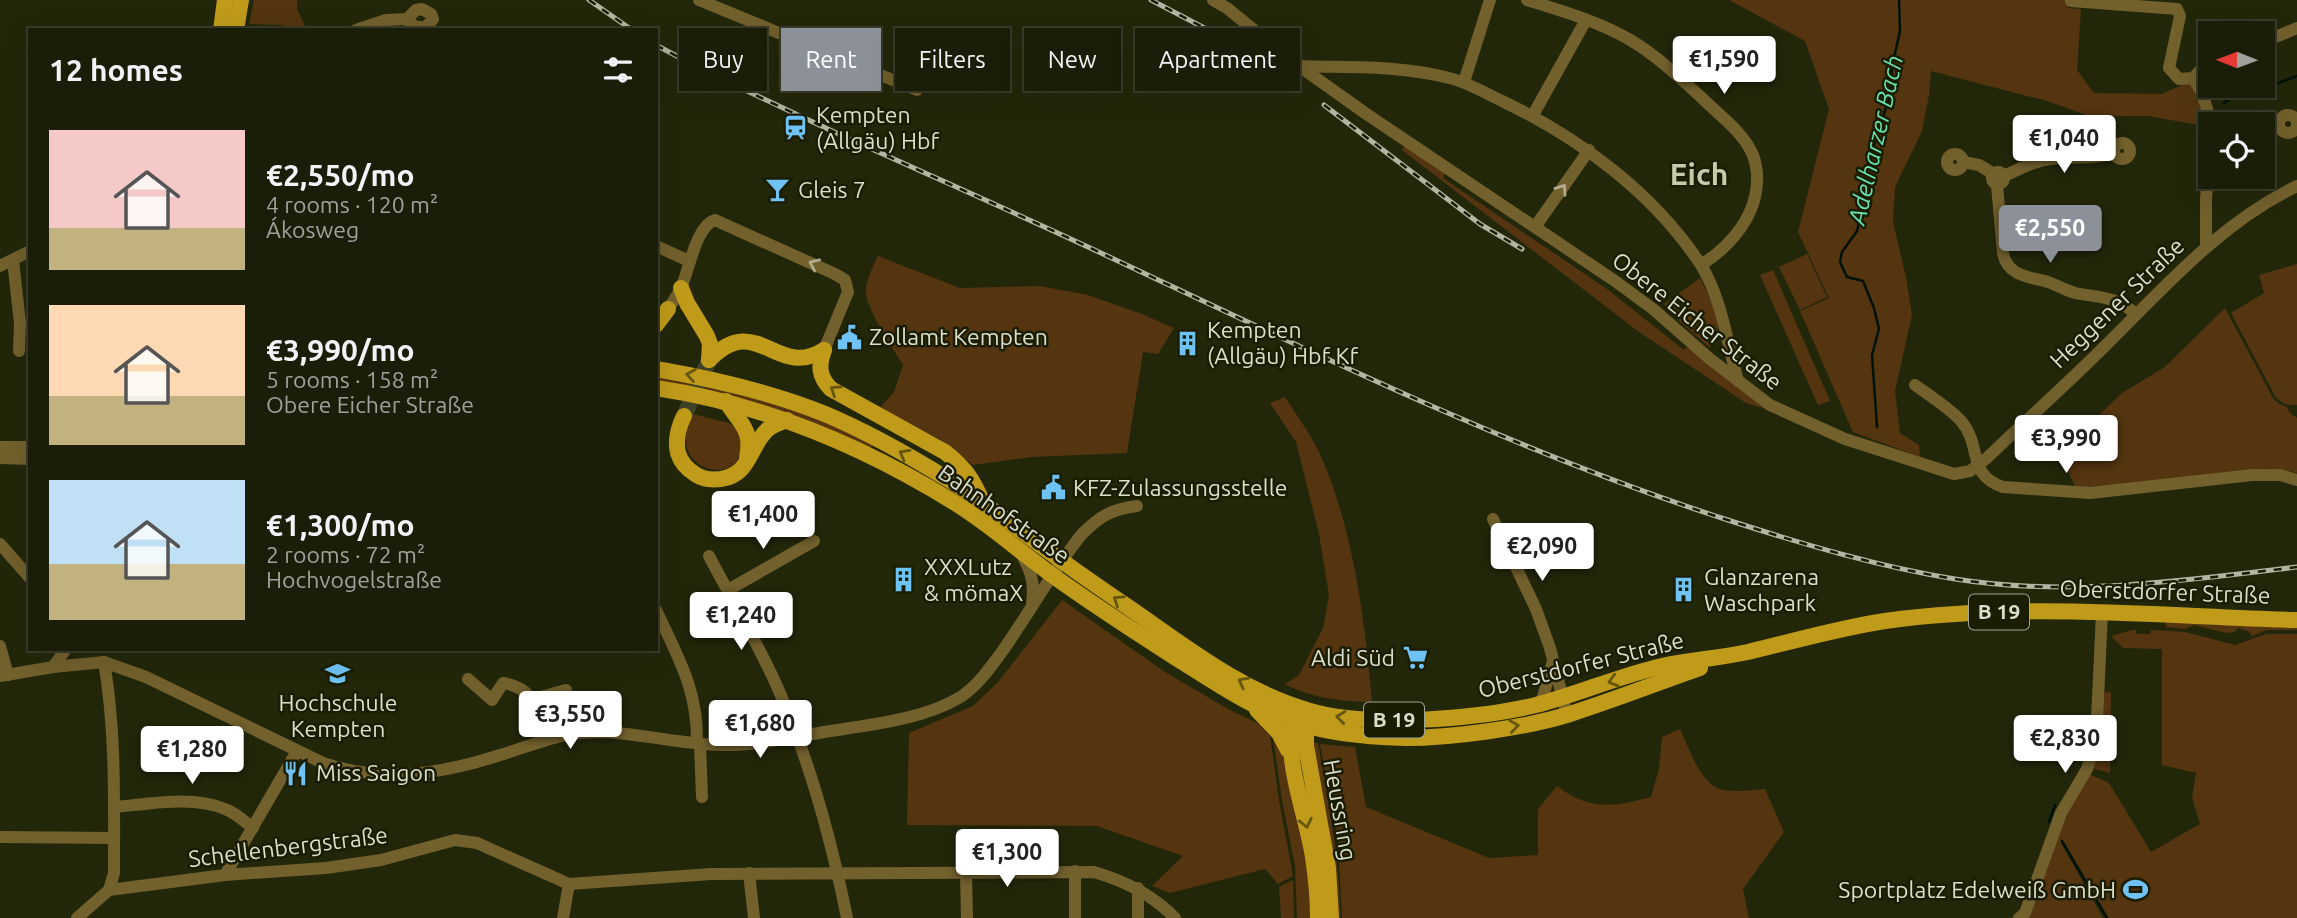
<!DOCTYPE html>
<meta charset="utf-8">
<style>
:root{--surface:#1a1d08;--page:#232612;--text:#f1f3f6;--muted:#9fa29c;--line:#383b29;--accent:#8c9099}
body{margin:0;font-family:Ubuntu,sans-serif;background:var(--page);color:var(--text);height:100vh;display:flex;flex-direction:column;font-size:26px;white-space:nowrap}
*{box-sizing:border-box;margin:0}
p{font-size:23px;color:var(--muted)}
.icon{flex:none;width:38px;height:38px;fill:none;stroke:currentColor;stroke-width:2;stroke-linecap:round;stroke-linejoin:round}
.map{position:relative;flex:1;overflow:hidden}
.panel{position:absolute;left:28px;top:28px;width:630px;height:623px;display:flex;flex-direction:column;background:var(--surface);border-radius:0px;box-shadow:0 7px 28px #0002,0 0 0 2px var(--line)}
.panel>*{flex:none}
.guide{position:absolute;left:679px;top:28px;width:665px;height:63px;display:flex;gap:14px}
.needle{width:46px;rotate:271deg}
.fabs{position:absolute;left:2198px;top:21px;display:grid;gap:14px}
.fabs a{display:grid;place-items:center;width:77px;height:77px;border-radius:0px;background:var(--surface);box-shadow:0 7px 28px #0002,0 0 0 2px var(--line);font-size:35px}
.price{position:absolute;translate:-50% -60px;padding:0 16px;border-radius:7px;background:#fff;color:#222;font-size:23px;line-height:46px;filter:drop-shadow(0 2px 4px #0008)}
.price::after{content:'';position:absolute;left:50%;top:42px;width:21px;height:16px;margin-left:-10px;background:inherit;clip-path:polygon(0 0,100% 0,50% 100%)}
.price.selected{background:var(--accent);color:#fff}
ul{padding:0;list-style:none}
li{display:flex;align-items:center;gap:21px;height:175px;padding:0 21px}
li span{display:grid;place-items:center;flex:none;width:196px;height:140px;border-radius:0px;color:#555}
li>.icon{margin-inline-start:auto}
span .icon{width:84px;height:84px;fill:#fffc;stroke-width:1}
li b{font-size:30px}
h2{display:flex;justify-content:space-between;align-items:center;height:84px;padding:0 21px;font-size:30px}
.tag{padding:0 24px;border-radius:0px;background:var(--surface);box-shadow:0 7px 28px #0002,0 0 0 2px var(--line);font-size:24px;line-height:63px}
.tag.selected{background:var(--accent);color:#fff}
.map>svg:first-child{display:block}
.green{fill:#543510}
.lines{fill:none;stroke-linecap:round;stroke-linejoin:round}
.stream{stroke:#001107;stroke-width:2.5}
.major-tunnel{stroke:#3f4227;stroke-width:16;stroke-dasharray:16 8;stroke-linecap:butt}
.minor{stroke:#72602d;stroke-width:12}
.major{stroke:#c09b1a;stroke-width:16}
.rail-casing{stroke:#b1b5a1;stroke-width:5}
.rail{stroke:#1a1d02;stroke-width:2.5;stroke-dasharray:8;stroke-linecap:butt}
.oneway{stroke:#b1ac8d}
.oneway2{stroke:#65560d}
.labels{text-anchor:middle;stroke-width:5;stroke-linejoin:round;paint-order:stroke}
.shield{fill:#1a1d02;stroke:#a1a490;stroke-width:2}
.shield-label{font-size:21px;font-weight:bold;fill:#dbdecd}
.poi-label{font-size:23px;fill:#dbdecd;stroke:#1a1d02;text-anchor:start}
.street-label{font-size:23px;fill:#dbdecd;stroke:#1a1d02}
.water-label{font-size:24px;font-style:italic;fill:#68e2b0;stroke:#1a1d02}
.district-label{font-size:30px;font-weight:bold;fill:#c6cbaa;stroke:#1a1d02}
</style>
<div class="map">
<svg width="2297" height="918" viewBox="0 0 2297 918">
<rect width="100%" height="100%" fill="#23270a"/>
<g class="green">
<polygon points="254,0 297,0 297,9 307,30 286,30 283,25 249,24"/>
<polygon points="1729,0 2067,0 2068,8 2081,9 2077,70 2094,93 2162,94 2191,81 2210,127 2148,116 2089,116 2047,101 1931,71 1929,95 1922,131 1895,187 1893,222 1906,277 1912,315 1895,391 1900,433 1919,445 1920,457 1853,432 1800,311 1829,298 1798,232 1829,109 1805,41"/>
<polygon points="1405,144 1446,171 1443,178 1607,289 1684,350 1688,346 1766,409 1746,403 1639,332 1402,150"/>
<polygon points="1807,254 1827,297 1800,310 1779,267"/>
<path d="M878,256L960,288L1040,286L1088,295L1142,314L1174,328L1158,354L1143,352L1127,453L1031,457L973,465L941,440L880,408L894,392L903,365C893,349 868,311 866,294C865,282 873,266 878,256Z"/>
<path d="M2297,264V405C2287,405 2282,404 2275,396L2231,313L2264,293L2259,275Z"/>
<polygon points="1773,270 1830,401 1818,405 1760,275"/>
<path d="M1700,278C1709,296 1724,323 1716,343L1709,347L1680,322L1664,304Z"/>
<path d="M2225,308L2273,398L2279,404L2287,407L2290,413L2297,418V473C2267,462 2211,475 2179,479C2145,483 2110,486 2076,488L2059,453L2122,393L2165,367Z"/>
<path d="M656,374C731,386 804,410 873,442L870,451L656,383Z"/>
<path d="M1285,397C1296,415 1310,433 1319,452C1353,526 1365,621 1372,702C1341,701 1313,699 1285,684L1299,675L1323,628L1329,595L1319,534L1296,442L1270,403Z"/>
<path d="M693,414L729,423L738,429C739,434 741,441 741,446C741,483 683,475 686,436C687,428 691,421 693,414Z"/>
<polygon points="1062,600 1165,672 1228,709 1259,724 1270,736 1279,800 1293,876 1278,884 1265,869 1170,893 1152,886 1183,856 1097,826 907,825 909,733 973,706 999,681"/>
<polygon points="2166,622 2297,626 2297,630 2267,630 2252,636 2248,631 2238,628 2234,632 2226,633 2194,625 2185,629 2166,627"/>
<polygon points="2132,630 2136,630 2136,634 2150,634 2151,630 2185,632 2235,645 2266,634 2297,634 2297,918 2107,918 2063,841 2061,843 2103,918 2025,918 2058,832 2087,773 2109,783 2151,852 2200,824 2192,798 2196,773 2162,765 2162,649 2123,648 2111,636"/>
<polygon points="2111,692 2110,773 2090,768 2101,693"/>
<path d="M1680,729C1688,746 1700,783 1720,789C1734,793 1751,790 1765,789L1784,832L1743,889L1749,918H1342L1338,843L1320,744L1355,747L1366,807L1489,858L1538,855V809L1557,786C1590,811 1613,807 1651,797L1659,769L1662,737Z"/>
<polygon points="1273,737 1287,757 1308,857 1313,918 1297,918 1295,866 1282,800"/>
<path d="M1312,742L1318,743C1328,801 1340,859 1340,918H1335L1329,827Z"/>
<polygon points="1293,880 1294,918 1281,918 1279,887"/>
</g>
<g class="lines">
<g class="stream">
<polyline points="2263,89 2297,76"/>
<polyline points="2224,103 2236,95 2251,93"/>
<polyline points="1877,427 1872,355 1879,329 1874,308 1863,281 1847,277 1840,262 1842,252 1857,231 1861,213 1859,193 1891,92 1892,67 1900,31 1899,0"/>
<polyline points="2049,822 2055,805"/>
<polyline points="2062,841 2107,918"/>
</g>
<polyline class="major-tunnel" points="684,416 709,360"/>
<g class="minor">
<polyline points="699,0 917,90"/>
<path d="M1213,0L1227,8L1292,61L1365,113L1615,281L1653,309L1710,359L1770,405L1845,439L1954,474L1970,471L1987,458C2025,421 2066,385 2104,347C2164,288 2220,223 2297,186"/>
<path d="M1527,0C1562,11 1600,22 1632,41C1657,56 1680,78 1702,98C1718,114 1739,129 1750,149C1755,157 1756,165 1757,174C1759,214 1732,245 1701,265"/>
<polyline points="2071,1 2177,9 2180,16 2169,68 2179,79 2193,78 2202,93 2212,124"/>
<path d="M356,30L386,20L407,19L416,10L422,9L431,14L433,19L426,27C417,28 412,26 407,19"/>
<polyline points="2263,40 2271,39 2297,28"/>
<path d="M1300,66C1350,68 1400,65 1449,78C1467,82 1485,93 1502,101C1579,138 1653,192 1701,265C1722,299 1727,343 1738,381"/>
<polyline points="2193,78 2210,60"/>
<polyline points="1464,82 1490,0"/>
<polyline points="1533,115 1586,20"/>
<circle cx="2288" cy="124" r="9"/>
<circle cx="2122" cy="151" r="8"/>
<circle cx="1955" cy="162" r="8"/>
<polyline points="1963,162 1979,165 1994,174"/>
<circle cx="1998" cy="178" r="6"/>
<path d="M2004,176C2020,169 2035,160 2052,159C2075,156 2092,160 2114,153"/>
<path d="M1997,185L2003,253C2007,275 2027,277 2045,281C2055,284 2065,290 2075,293C2089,296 2104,296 2118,302C2125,305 2130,309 2136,314"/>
<polyline points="1535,227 1589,150"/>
<polyline points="656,246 689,261"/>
<polyline points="2206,246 2206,199 2210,154"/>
<polyline points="13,260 20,323 19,351"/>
<polyline points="0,266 30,251"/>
<path d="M668,309C672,303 677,296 680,290C689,273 695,226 715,220L835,274L845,280L848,292L824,350"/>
<path d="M1915,385C1930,396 1950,408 1962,422C1982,447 1967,475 2003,487L2090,493L2252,475H2280L2297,480"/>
<polyline points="0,447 30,447"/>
<polyline points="0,458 30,459"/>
<polyline points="1493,519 1536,609 1550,648 1567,715"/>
<polyline points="0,544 30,578"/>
<path d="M1022,555C1031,572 1035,583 1032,603"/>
<path d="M709,556C731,598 756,640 776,684C809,758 831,838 847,918"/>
<polyline points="728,590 814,541"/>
<path d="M656,610C678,657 698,690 697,743"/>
<polyline points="0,646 8,675"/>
<polyline points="53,667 66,649"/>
<path d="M0,676L53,667L104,662L146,677L323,763C383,783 442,774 500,755C528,747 553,735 582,733C628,729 673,744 719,745C755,746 789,738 824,732C868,725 924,720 962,696C978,685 990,668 1001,653C1029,614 1052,571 1082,534C1100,516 1112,509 1137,506"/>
<path d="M468,679L492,700L503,683C538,689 536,711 543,741"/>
<polyline points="533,699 566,690"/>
<polyline points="1541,704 1553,661"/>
<polyline points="700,744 702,797"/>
<path d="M115,807C149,804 192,795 225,809C236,813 244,821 253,828"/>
<polyline points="0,837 114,838"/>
<polyline points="1075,871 1075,918"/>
<polyline points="749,873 754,918"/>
<polyline points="966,873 967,918"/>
<polyline points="225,875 297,751"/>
<polyline points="1138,888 1138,918"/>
<path d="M109,890L225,875L326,868L381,860L455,840L477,843L569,884L711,874L1094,872C1125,881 1152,894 1175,918"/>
<path d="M77,918L109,890L114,873C114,803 116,731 104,662"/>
<polyline points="563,918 569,884"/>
<polyline points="2019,918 2025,913 2061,813 2087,769 2096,741 2102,613"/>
</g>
<g class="major">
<polyline points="221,30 225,0"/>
<polyline points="236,30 241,0"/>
<polyline points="681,288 687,303 707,336 710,344 709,360"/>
<polyline points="656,325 668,309"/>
<path d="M824,350C818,366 819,377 831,389L945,452C965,468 972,478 982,501"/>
<path d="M709,360C757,310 776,380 824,350"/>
<path d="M656,369C714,379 771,392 825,414C868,432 910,456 949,480C977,497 1002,517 1028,536C1061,561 1094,584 1128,607C1185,646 1242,692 1310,711C1367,728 1478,719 1536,705C1578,694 1619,676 1662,666C1690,660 1720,658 1748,652C1794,641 1839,628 1885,621C2022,602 2160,616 2297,620"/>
<path d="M656,388C763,404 863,446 955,503C989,524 1019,551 1052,575C1092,604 1134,631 1176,658C1213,681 1250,707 1292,721C1327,734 1368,737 1405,738C1452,738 1525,728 1570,714C1614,700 1657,683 1700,668"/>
<path d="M726,401C739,423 753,428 747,458"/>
<path d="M684,416C678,428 675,440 678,453C681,463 687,469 695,474C702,479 712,480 721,479C750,475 749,447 767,430C773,424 780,423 787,420"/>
<polyline points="1257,710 1279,733 1288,750"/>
<polyline points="1306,716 1306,746 1328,868 1331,918"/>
<path d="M1293,722C1284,761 1307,817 1313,857C1316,877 1318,898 1318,918"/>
</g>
<defs>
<g id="rail">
<polyline points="589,0 632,30"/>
<polyline points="1151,0 1279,67"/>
<path d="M656,45C713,76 772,103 830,130C926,174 1023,216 1118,261C1320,356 1521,454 1734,522C1806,545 1880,567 1955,579C2069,597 2183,581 2297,567"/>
<polyline points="1324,105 1480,224 1522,249"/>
</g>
</defs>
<use href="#rail" class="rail-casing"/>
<use href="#rail" class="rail"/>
</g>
<defs><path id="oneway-chevron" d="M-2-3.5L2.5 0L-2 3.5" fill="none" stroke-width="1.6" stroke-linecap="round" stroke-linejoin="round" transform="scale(1.75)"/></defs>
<g class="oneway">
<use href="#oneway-chevron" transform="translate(1562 189) rotate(-55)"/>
<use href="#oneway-chevron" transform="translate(814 264) rotate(-156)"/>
</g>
<g class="oneway2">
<use href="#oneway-chevron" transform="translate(691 375) rotate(-171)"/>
<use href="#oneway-chevron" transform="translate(835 390) rotate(-146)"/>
<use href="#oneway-chevron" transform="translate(904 454) rotate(-151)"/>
<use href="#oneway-chevron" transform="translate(1118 600) rotate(-146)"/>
<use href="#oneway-chevron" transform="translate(1613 681) rotate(164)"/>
<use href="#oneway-chevron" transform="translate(1243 682) rotate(-152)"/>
<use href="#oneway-chevron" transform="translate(1341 717) rotate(-173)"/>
<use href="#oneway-chevron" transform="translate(1514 726) rotate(-8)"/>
<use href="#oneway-chevron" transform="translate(1306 823) rotate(78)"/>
</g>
<defs>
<symbol id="station-bare" viewBox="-9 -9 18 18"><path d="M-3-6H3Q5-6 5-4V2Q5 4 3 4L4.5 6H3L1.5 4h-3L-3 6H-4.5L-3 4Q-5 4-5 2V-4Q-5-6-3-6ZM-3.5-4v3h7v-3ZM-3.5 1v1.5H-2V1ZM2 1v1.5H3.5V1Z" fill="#6fc2f4" stroke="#1a1d02" stroke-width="2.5" paint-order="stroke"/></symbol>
<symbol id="bar-bare" viewBox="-9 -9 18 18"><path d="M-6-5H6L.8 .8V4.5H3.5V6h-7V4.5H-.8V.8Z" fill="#6fc2f4" stroke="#1a1d02" stroke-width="2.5" paint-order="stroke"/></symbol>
<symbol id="civic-bare" viewBox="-9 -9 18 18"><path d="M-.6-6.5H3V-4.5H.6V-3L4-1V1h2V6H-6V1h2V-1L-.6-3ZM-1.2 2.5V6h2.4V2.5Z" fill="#6fc2f4" stroke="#1a1d02" stroke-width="2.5" paint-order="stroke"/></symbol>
<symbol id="building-bare" viewBox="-9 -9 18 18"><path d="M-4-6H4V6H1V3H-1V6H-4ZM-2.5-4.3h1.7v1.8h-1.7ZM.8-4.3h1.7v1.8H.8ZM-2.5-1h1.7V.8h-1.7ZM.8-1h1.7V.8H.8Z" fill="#6fc2f4" stroke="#1a1d02" stroke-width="2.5" paint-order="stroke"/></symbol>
<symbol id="supermarket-bare" viewBox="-9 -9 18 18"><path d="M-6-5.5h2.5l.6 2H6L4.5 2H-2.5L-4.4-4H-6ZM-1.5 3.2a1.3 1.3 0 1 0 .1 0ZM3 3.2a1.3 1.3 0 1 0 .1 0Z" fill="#6fc2f4" stroke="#1a1d02" stroke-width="2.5" paint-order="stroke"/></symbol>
<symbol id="university-bare" viewBox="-9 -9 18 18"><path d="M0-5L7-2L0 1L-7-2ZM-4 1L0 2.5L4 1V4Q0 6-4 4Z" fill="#6fc2f4" stroke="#1a1d02" stroke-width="2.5" paint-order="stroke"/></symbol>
<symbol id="restaurant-bare" viewBox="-9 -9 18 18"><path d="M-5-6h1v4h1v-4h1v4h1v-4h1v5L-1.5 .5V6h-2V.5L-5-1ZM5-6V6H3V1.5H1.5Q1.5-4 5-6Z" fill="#6fc2f4" stroke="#1a1d02" stroke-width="2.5" paint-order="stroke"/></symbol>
<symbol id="stadium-bare" viewBox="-9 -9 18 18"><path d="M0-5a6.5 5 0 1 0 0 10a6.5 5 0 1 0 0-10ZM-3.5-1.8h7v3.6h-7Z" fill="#6fc2f4" stroke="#1a1d02" stroke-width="2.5" paint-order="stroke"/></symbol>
</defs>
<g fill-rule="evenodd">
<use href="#station-bare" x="778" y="110" width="35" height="35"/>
<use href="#bar-bare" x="760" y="172" width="35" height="35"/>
<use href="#civic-bare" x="832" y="320" width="35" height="35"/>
<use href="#building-bare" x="1170" y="326" width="35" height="35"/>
<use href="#civic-bare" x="1036" y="470" width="35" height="35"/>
<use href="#building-bare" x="886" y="562" width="35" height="35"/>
<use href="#building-bare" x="1666" y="572" width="35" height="35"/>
<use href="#supermarket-bare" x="1398" y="640" width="35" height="35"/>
<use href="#university-bare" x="320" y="656" width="35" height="35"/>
<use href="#restaurant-bare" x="278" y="756" width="35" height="35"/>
<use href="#stadium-bare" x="2118" y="872" width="35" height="35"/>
</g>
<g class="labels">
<g class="shield">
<rect x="1969" y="594.5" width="60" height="35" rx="5"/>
<rect x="1364" y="702.5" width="60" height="35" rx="5"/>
</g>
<g class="shield-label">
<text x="1999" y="619">B 19</text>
<text x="1394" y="727">B 19</text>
</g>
<g class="poi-label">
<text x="816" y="123">Kempten<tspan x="816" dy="26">(Allgäu) Hbf</tspan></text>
<text x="798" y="198">Gleis 7</text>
<text x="1207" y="338">Kempten<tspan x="1207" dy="26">(Allgäu) Hbf Kf</tspan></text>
<text x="869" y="345">Zollamt Kempten</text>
<text x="1073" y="496">KFZ-Zulassungsstelle</text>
<text x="924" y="575">XXXLutz<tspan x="924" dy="26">&amp; mömaX</tspan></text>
<text x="1704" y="585">Glanzarena<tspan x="1704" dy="26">Waschpark</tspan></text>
<text x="1395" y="666" text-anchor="end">Aldi Süd</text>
<text x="338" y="711" text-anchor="middle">Hochschule<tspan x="338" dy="26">Kempten</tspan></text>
<text x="316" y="781">Miss Saigon</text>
<text x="2116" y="898" text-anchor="end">Sportplatz Edelweiß GmbH</text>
</g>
<g class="street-label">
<text transform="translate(2117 303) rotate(-44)" y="8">Heggener Straße</text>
<text transform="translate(1697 321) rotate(38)" y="8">Obere Eicher Straße</text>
<text transform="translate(1004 514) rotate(35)" y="8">Bahnhofstraße</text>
<text transform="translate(2165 592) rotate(2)" y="8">Oberstdorfer Straße</text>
<text transform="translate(1581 665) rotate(-14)" y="8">Oberstdorfer Straße</text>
<text transform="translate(1340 810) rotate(80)" y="8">Heussring</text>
<text transform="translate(288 847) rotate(-7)" y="8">Schellenbergstraße</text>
</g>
<g class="water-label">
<text transform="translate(1876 140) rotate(-77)" y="8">Adelharzer Bach</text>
</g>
<g class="district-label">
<text x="1699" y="185">Eich</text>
</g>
</g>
</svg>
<div class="fabs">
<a><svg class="needle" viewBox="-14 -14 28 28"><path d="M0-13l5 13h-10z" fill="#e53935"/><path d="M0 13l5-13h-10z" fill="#9fa29c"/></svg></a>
<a><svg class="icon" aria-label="locate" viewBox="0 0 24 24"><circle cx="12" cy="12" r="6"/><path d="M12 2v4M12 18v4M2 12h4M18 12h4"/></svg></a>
</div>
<b class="price" style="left:1724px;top:96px">€1,590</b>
<b class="price" style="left:2064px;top:175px">€1,040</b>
<b class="price selected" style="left:2050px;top:265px">€2,550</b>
<b class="price" style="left:2066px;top:475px">€3,990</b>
<b class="price" style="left:763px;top:551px">€1,400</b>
<b class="price" style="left:1542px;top:583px">€2,090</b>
<b class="price" style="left:741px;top:652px">€1,240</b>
<b class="price" style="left:570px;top:751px">€3,550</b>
<b class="price" style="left:760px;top:760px">€1,680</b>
<b class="price" style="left:2065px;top:775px">€2,830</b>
<b class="price" style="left:192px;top:786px">€1,280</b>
<b class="price" style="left:1007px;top:889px">€1,300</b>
<div class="guide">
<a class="tag">Buy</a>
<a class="tag selected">Rent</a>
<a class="tag">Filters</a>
<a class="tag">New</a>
<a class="tag">Apartment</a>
</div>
<section class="panel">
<h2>12 homes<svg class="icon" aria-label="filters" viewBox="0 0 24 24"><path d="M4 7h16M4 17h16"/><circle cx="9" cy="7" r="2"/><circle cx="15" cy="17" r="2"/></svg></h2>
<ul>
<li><span style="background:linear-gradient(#f6c9c9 70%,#c2b280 0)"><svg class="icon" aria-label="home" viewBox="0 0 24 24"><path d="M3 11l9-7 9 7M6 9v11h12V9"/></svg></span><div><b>€2,550/mo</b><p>4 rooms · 120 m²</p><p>Ákosweg</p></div></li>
<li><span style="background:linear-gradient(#ffd9b3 65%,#c2b280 0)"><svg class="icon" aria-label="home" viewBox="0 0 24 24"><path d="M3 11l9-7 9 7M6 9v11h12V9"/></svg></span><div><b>€3,990/mo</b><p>5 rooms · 158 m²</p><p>Obere Eicher Straße</p></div></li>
<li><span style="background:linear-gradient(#bfe0f5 60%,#c2b280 0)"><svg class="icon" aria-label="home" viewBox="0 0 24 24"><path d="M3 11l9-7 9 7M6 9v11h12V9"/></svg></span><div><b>€1,300/mo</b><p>2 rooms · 72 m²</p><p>Hochvogelstraße</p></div></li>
</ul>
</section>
</div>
